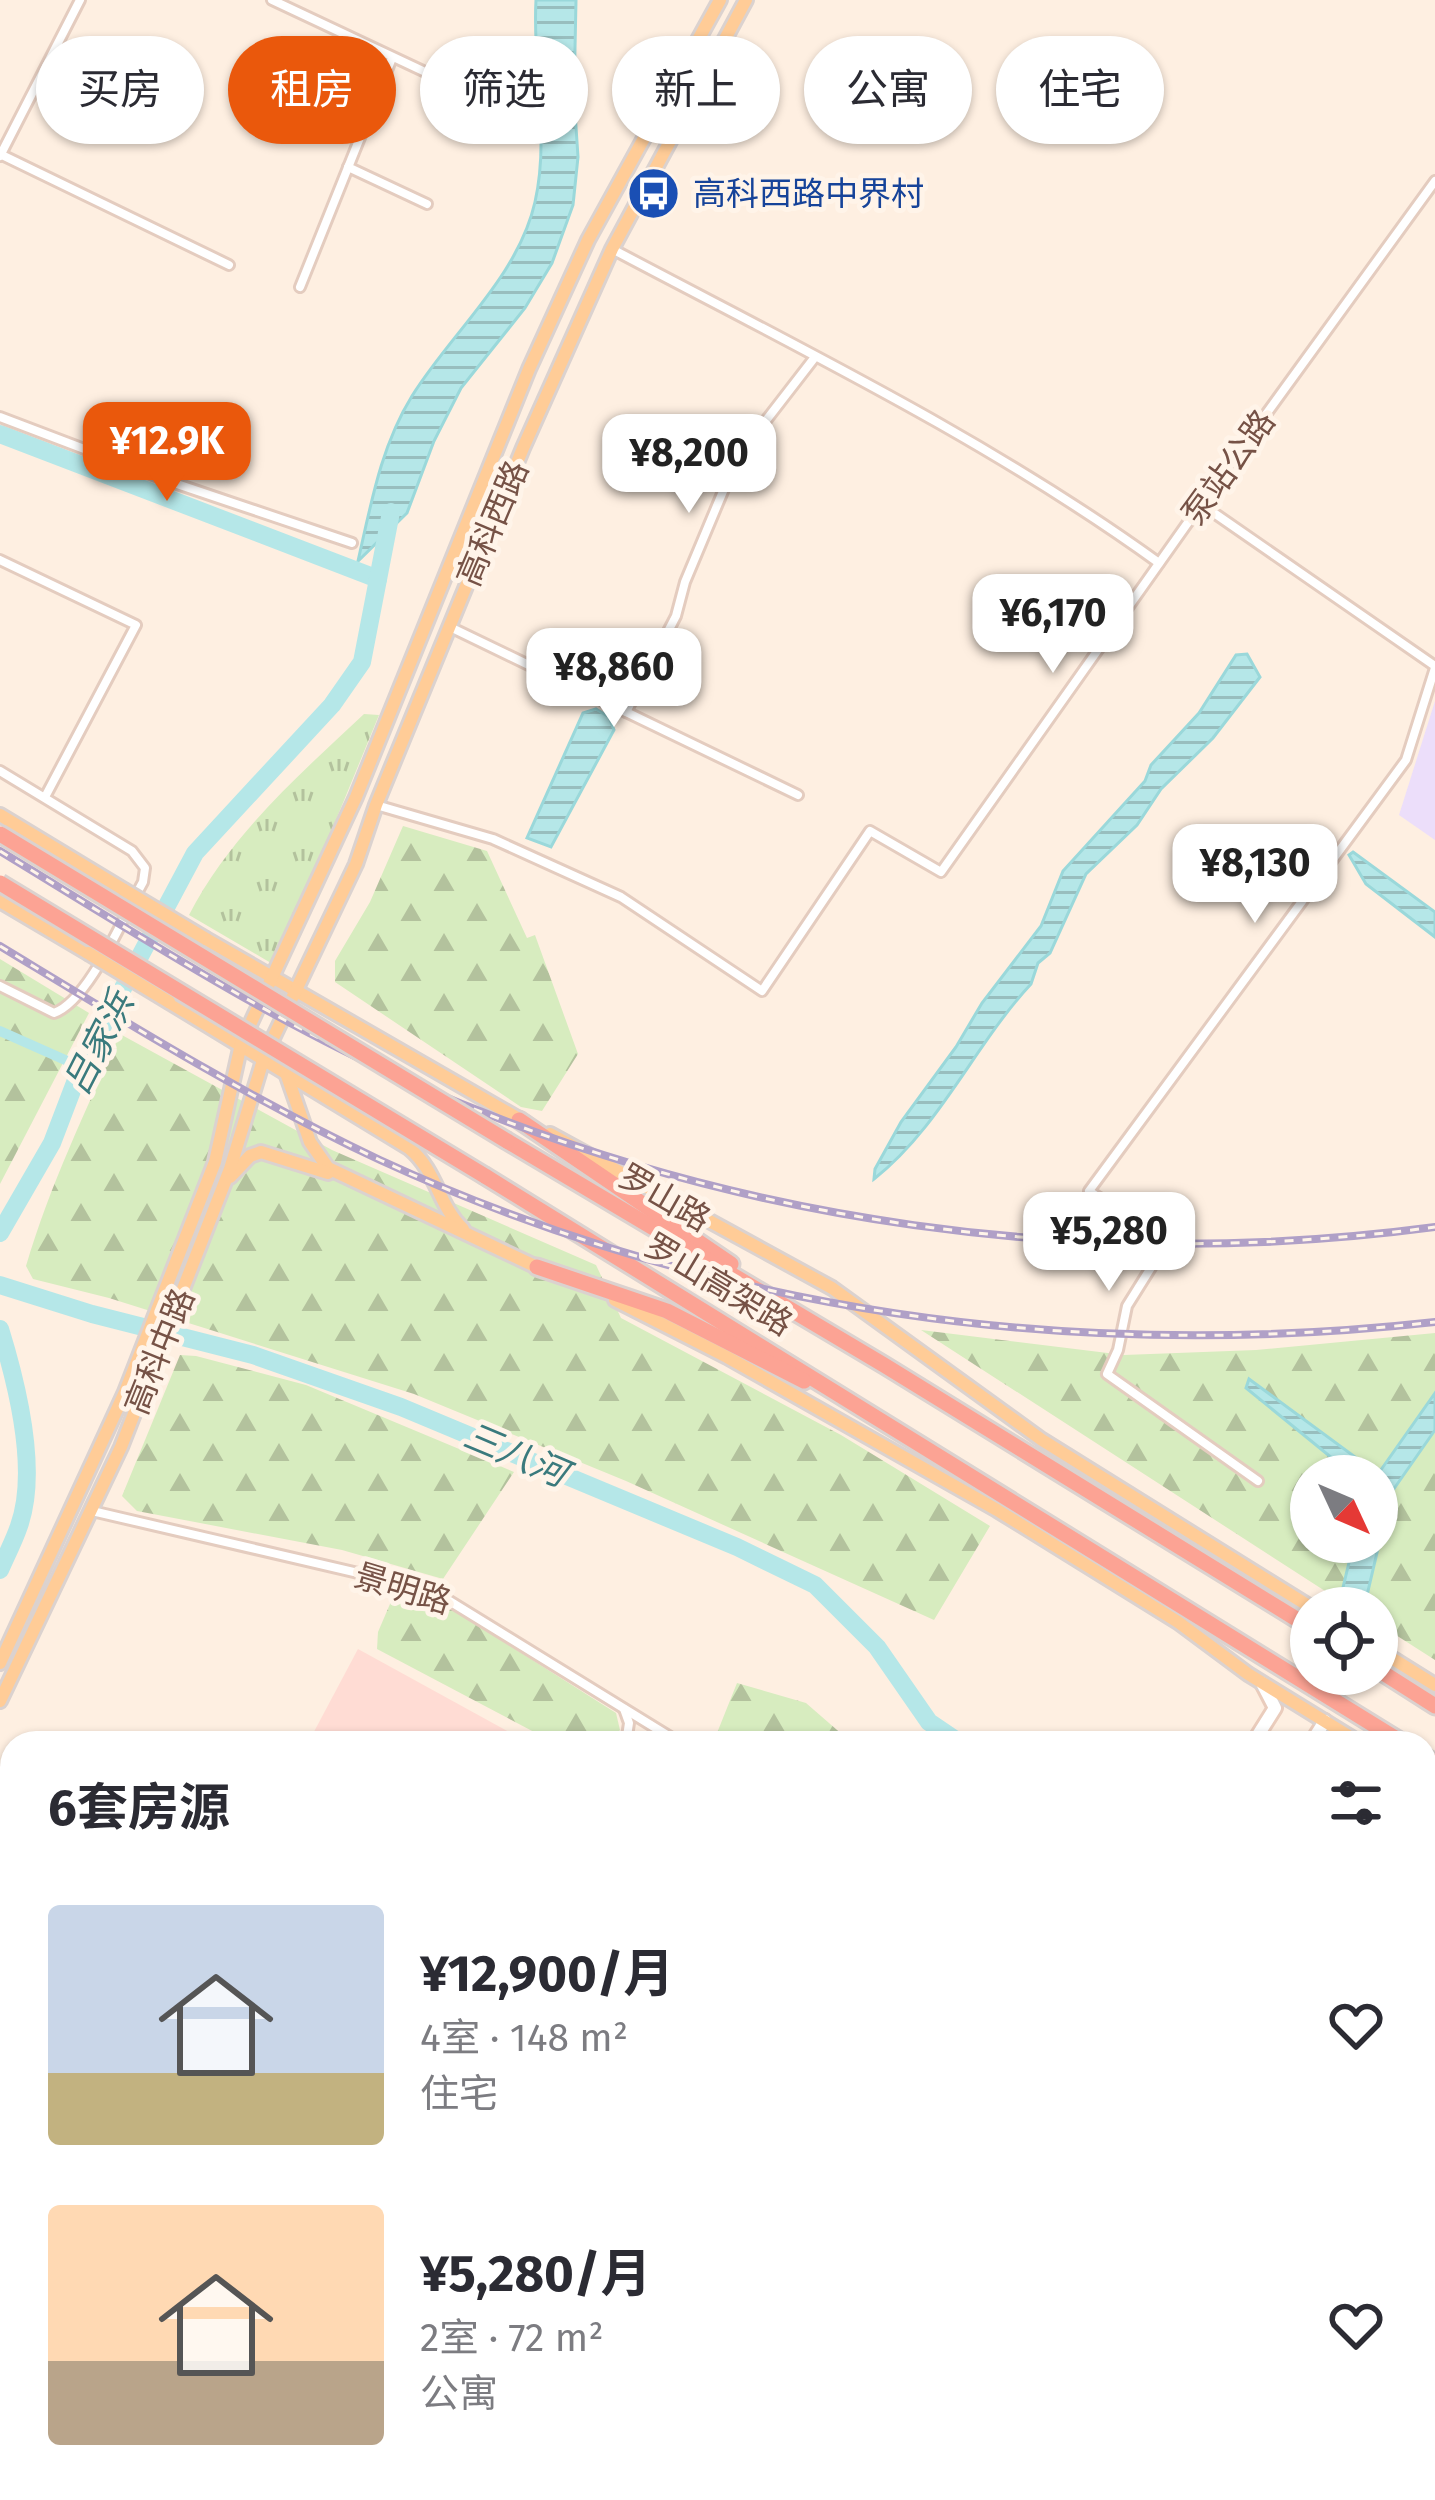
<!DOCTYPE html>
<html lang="zh">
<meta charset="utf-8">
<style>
:root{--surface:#fff;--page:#f7f7f7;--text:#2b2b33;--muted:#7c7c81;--accent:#ea580c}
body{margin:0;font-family:"Fira Sans","Noto Sans SC",sans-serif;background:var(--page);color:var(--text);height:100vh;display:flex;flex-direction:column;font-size:45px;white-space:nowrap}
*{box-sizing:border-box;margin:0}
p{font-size:39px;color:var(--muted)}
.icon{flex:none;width:66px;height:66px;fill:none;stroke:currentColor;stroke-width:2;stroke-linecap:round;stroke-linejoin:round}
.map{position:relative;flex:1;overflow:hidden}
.sheet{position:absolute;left:0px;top:1731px;width:1437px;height:771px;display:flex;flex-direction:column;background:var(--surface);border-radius:36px 36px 0 0;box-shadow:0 3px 9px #0004}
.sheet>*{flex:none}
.banner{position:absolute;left:36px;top:36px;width:1365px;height:108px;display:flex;gap:24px}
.needle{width:78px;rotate:134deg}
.fabs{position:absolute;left:1290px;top:1455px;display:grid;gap:24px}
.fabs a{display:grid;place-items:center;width:108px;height:108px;border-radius:50%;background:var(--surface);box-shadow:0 3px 9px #0004;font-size:60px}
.price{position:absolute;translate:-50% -102px;padding:0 27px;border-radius:24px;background:#fff;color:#222;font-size:39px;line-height:78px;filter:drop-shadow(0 3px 6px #0008)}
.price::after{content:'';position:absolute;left:50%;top:72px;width:36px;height:27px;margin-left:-18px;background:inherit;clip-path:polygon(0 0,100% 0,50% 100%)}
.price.current{background:var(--accent);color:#fff}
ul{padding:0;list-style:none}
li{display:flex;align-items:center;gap:36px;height:300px;padding:0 48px}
li span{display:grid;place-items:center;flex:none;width:336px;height:240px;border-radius:12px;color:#555}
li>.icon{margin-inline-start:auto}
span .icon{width:144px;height:144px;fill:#fffc;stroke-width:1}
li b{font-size:51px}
h2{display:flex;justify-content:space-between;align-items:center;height:144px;padding:0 48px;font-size:51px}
.pill{padding:0 42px;border-radius:54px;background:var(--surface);box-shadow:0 3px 9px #0004;font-size:42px;line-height:108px}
.pill.current{background:var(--accent);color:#fff}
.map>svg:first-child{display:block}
.residential{fill:#f6e0cf}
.commercial{fill:#ffdcd4}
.industrial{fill:url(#industrial-furrows)}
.education{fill:#ecdefa}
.forest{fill:url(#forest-firs)}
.park{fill:url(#park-tufts)}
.water{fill:url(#water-rules);stroke:#9ad8da;stroke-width:3}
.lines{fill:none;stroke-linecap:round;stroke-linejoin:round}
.canal{stroke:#b5e7e8;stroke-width:10}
.river{stroke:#b5e7e8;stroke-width:18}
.street-casing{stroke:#e4ccbf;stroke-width:14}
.secondary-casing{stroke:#eaccbc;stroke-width:18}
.primary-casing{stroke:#dbd2cf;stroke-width:18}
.highway-casing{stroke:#dbd2cf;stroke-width:21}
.street{stroke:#fff;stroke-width:8}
.secondary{stroke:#fff;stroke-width:12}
.primary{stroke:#ffcc97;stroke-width:12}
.highway{stroke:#fca394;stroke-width:15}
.rail-casing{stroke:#b0a0c7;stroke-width:8}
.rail{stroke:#fff4e9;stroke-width:3;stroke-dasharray:9;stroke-linecap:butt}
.primary-bridge-casing{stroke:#dbd2cf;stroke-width:18;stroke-linecap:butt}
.highway-bridge-casing{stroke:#dbd2cf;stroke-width:21;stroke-linecap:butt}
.primary-bridge{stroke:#ffcc97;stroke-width:12}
.highway-bridge{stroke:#fca394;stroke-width:15}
.labels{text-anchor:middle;stroke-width:10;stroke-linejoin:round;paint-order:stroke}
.transit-label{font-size:33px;fill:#164399;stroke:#fff4e9;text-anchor:start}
.street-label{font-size:33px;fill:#765246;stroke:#fff4e9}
.water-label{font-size:36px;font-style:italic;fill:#3a7a7d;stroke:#fff4e9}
</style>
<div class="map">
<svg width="1435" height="2500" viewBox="0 0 1435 2500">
<defs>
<pattern id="industrial-furrows" width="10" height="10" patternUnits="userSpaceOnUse" patternTransform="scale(3)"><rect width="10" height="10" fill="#ece2dd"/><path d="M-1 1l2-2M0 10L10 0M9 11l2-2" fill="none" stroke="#c4bab5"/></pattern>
<pattern id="forest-firs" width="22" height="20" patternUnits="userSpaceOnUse" patternTransform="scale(3)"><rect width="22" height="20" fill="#d7ecbf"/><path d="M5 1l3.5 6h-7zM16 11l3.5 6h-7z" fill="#b3c29d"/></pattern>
<pattern id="park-tufts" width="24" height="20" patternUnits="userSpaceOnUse" patternTransform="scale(3)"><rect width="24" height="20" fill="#d7ecbf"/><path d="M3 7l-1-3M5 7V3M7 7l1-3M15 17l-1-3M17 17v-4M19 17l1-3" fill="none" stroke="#b3c29d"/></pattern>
<pattern id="water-rules" width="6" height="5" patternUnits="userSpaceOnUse" patternTransform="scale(3)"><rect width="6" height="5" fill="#b5e7e8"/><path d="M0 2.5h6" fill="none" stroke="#98bebe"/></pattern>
</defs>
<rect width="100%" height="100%" fill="#feefe1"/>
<polygon class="residential" points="0,1765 12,1772 12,1961 0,1953"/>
<polygon class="commercial" points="358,1649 529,1743 308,1743"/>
<polygon class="industrial" points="0,2002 12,2010 12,2490 112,2490 105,2500 0,2500"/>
<g class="education">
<polygon points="1435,701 1435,840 1399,815"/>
<polygon points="1425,2351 1435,2359 1433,2500 1312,2500 1319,2490 1425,2490"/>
</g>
<g class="forest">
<polygon points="403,826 487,851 527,938 535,935 578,1054 542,1111 521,1107 335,982 335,961 370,902"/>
<polygon points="0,959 89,1013 0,1184"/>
<path d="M120,1034L332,1150L596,1265L621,1318L841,1435L990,1526L934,1620L626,1481L414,1394L109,1298L33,1279L26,1266C50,1185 86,1110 120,1034Z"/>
<polygon points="921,1330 1124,1355 1256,1350 1435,1333 1435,1393 1378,1475 1249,1380 1246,1389 1354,1476 1311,1476 1311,1542 1354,1542 1339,1600"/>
<polygon points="180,1355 196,1356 306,1385 514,1472 443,1579 342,1550 137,1511 122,1496"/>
<polygon points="1435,1430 1435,1660 1377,1623 1377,1608 1364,1608 1391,1493"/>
<polygon points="396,1590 444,1604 616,1713 620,1730 607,1743 555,1743 377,1649 378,1632"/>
<polygon points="737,1683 806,1703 852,1743 713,1743"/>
<polygon points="1425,2091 1435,2098 1435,2319 1425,2311"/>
</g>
<path class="park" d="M364,714L379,715L276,966L189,915C231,834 298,776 364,714Z"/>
<g class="water">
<path d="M536,0H576L574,97L578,157L573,205L552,263L525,308L461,388L434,441L407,513L358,561C371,504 381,446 412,396C451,333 518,277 535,202C550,137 532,66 536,0Z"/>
<path d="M1247,654L1260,677L1213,738L1161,789L1137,825L1086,874L1050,953L1038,963L1031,984C975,1044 940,1127 874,1179L875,1169L901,1122L956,1047L982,1003L1041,926L1063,871L1145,781L1151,765L1199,713L1236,655Z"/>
<polygon points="596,709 609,717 614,730 551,847 527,838 583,713"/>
<polygon points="1353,852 1435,912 1435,937 1366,884 1349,855"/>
<polygon points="1249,1379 1378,1474 1435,1393 1435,1430 1391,1493 1364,1608 1338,1608 1354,1542 1377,1542 1377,1476 1354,1476 1246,1388"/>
</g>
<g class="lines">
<polyline class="canal" points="0,1031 81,1067"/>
<g class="river">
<polyline points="0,434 378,579"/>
<polyline points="0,1233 52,1143 81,1067 195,853 332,705 362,662 391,512"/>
<polyline points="0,1285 92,1314 253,1355 401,1407 737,1547 815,1585 877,1647 929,1722 960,1743"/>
<path d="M0,1329C17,1384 39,1470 19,1526C14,1541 6,1556 0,1570"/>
<polyline points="817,2497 822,2490"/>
</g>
<defs>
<g id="street">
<polyline points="272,0 489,102"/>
<polyline points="0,154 229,265"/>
<polyline points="0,156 80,0"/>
<polyline points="348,167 427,204"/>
<path d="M612,249C797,347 989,440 1159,563"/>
<polyline points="300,287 392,58"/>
<polyline points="0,417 171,482 352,543"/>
<polyline points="1201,504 1435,666"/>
<polyline points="0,560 136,625 45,797"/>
<polyline points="450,627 798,795"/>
<polyline points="626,712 676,616 685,582 737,458 815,357"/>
<path d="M0,771L132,851L145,868L143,882C124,915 89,1001 54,1013L0,986"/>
<polyline points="376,805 493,839 621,897 762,991 870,831 941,872 1201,504 1435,181"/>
<polyline points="1258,1481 1107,1374 1118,1350 1127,1306 1167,1242 1089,1191 1406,760 1435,668"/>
<polyline points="92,1511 401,1583 443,1597 680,1743"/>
<polyline points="624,1709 629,1723 626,1743"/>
<polyline points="637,1743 664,1735"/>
<polyline points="1425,2215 1435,2222"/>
<polyline points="127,2500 133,2490"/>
</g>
<g id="secondary">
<polyline points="1253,1743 1275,1708 1262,1683"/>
<polyline points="1311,1743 1325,1721"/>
<polyline points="0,1975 12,1983"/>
<polyline points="790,2490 805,2500"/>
<polyline points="748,2500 755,2490"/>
<polyline points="763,2500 770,2490"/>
</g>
<g id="primary">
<polyline points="0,815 124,890"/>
<polyline points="0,901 88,953"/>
<polyline points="206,939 526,1123"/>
<path d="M169,1002L409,1148C437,1171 438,1205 463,1229"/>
<polyline points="286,1073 310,1142 328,1168 541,1269"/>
<polyline points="550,1134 832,1288 1042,1440 1312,1608"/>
<polyline points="230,1177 250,1156 261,1152 328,1173"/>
<polyline points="615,1300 727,1357 997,1510 1178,1622 1248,1674 1360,1743"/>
<polyline points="1377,1649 1435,1685"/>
<polyline points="0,1663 125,1392 215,1162 241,1044 356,797 529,369 588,240 720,0"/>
<polyline points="0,1701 121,1447 230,1169 264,1057 356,864 376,805 523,448 612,249 746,0"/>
<polyline points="1425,1783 1435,1789"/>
</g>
<g id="highway">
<polyline points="519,1120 731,1264"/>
<polyline points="507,1141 884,1365 1311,1628"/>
<polyline points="485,1176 1403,1743"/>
<polyline points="537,1267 667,1311 804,1381"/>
<polyline points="1377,1669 1435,1706"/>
<polyline points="1425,1757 1435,1763"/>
</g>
</defs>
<use href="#street" class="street-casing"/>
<use href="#secondary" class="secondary-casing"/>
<use href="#primary" class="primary-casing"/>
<use href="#highway" class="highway-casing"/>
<use href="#street" class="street"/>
<use href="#secondary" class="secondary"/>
<use href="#primary" class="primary"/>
<use href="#highway" class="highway"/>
<defs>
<g id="rail">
<path d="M0,851C135,933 268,1019 412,1083C733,1224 1088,1273 1435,1227"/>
<path d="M0,946C124,1021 248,1098 380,1160C713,1313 1072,1362 1435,1322"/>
</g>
</defs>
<use href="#rail" class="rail-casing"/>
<use href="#rail" class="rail"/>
<defs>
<g id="primary-bridge">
<polyline points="124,890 206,939"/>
<polyline points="88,953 169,1002"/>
</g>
<g id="highway-bridge">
<polyline points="0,834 507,1141"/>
<polyline points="0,883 485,1176"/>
</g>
</defs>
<use href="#primary-bridge" class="primary-bridge-casing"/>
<use href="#highway-bridge" class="highway-bridge-casing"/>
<use href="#primary-bridge" class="primary-bridge"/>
<use href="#highway-bridge" class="highway-bridge"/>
</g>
<defs>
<symbol id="bus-disc" viewBox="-11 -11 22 22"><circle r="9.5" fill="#1a4fb4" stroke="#fff4e9"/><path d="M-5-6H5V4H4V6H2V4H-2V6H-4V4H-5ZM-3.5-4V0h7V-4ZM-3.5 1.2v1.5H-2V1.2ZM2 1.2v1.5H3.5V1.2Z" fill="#fff"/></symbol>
</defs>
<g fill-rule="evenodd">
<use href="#bus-disc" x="624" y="164" width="59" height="59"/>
</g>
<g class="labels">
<g class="transit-label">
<text x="693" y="205">高科西路中界村</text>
</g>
<g class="street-label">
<text transform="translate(1228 467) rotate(-54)" y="12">泵站公路</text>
<text transform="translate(492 523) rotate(-67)" y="12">高科西路</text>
<text transform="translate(665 1197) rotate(30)" y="12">罗山路</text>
<text transform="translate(719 1284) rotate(31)" y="12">罗山高架路</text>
<text transform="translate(159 1351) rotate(-68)" y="12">高科中路</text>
<text transform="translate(403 1588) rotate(17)" y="12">景明路</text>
</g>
<g class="water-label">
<text transform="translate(98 1043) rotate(-63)" y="13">吕家浜</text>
<text transform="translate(516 1454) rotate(23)" y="13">三八河</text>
</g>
</g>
</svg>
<div class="fabs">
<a><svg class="needle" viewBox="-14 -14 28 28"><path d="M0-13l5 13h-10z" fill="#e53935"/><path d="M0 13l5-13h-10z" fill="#7c7c81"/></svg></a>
<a><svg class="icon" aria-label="locate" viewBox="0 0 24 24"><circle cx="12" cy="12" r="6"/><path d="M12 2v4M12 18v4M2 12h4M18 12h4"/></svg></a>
</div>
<b class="price current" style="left:167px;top:504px">¥12.9K</b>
<b class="price" style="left:689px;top:516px">¥8,200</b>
<b class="price" style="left:1053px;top:676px">¥6,170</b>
<b class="price" style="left:614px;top:730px">¥8,860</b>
<b class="price" style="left:1255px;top:926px">¥8,130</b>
<b class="price" style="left:1109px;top:1294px">¥5,280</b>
<div class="banner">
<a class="pill">买房</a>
<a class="pill current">租房</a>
<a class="pill">筛选</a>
<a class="pill">新上</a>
<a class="pill">公寓</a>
<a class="pill">住宅</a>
</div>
<section class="sheet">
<h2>6套房源<svg class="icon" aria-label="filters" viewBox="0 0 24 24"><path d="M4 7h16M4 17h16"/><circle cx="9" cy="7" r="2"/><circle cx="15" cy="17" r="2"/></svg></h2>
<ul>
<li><span style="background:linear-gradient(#c9d6e8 70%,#c2b280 0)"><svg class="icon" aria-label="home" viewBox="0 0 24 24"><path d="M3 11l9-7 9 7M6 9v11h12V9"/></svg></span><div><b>¥12,900/月</b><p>4室 · 148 m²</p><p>住宅</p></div><svg class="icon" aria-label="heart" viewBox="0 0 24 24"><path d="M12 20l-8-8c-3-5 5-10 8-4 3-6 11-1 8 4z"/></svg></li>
<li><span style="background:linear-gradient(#ffd9b3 65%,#b9a48a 0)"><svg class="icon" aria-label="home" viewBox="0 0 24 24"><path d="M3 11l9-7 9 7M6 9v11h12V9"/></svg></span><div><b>¥5,280/月</b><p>2室 · 72 m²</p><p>公寓</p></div><svg class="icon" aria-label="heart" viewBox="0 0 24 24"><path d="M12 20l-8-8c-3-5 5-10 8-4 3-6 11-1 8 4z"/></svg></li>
</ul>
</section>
</div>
